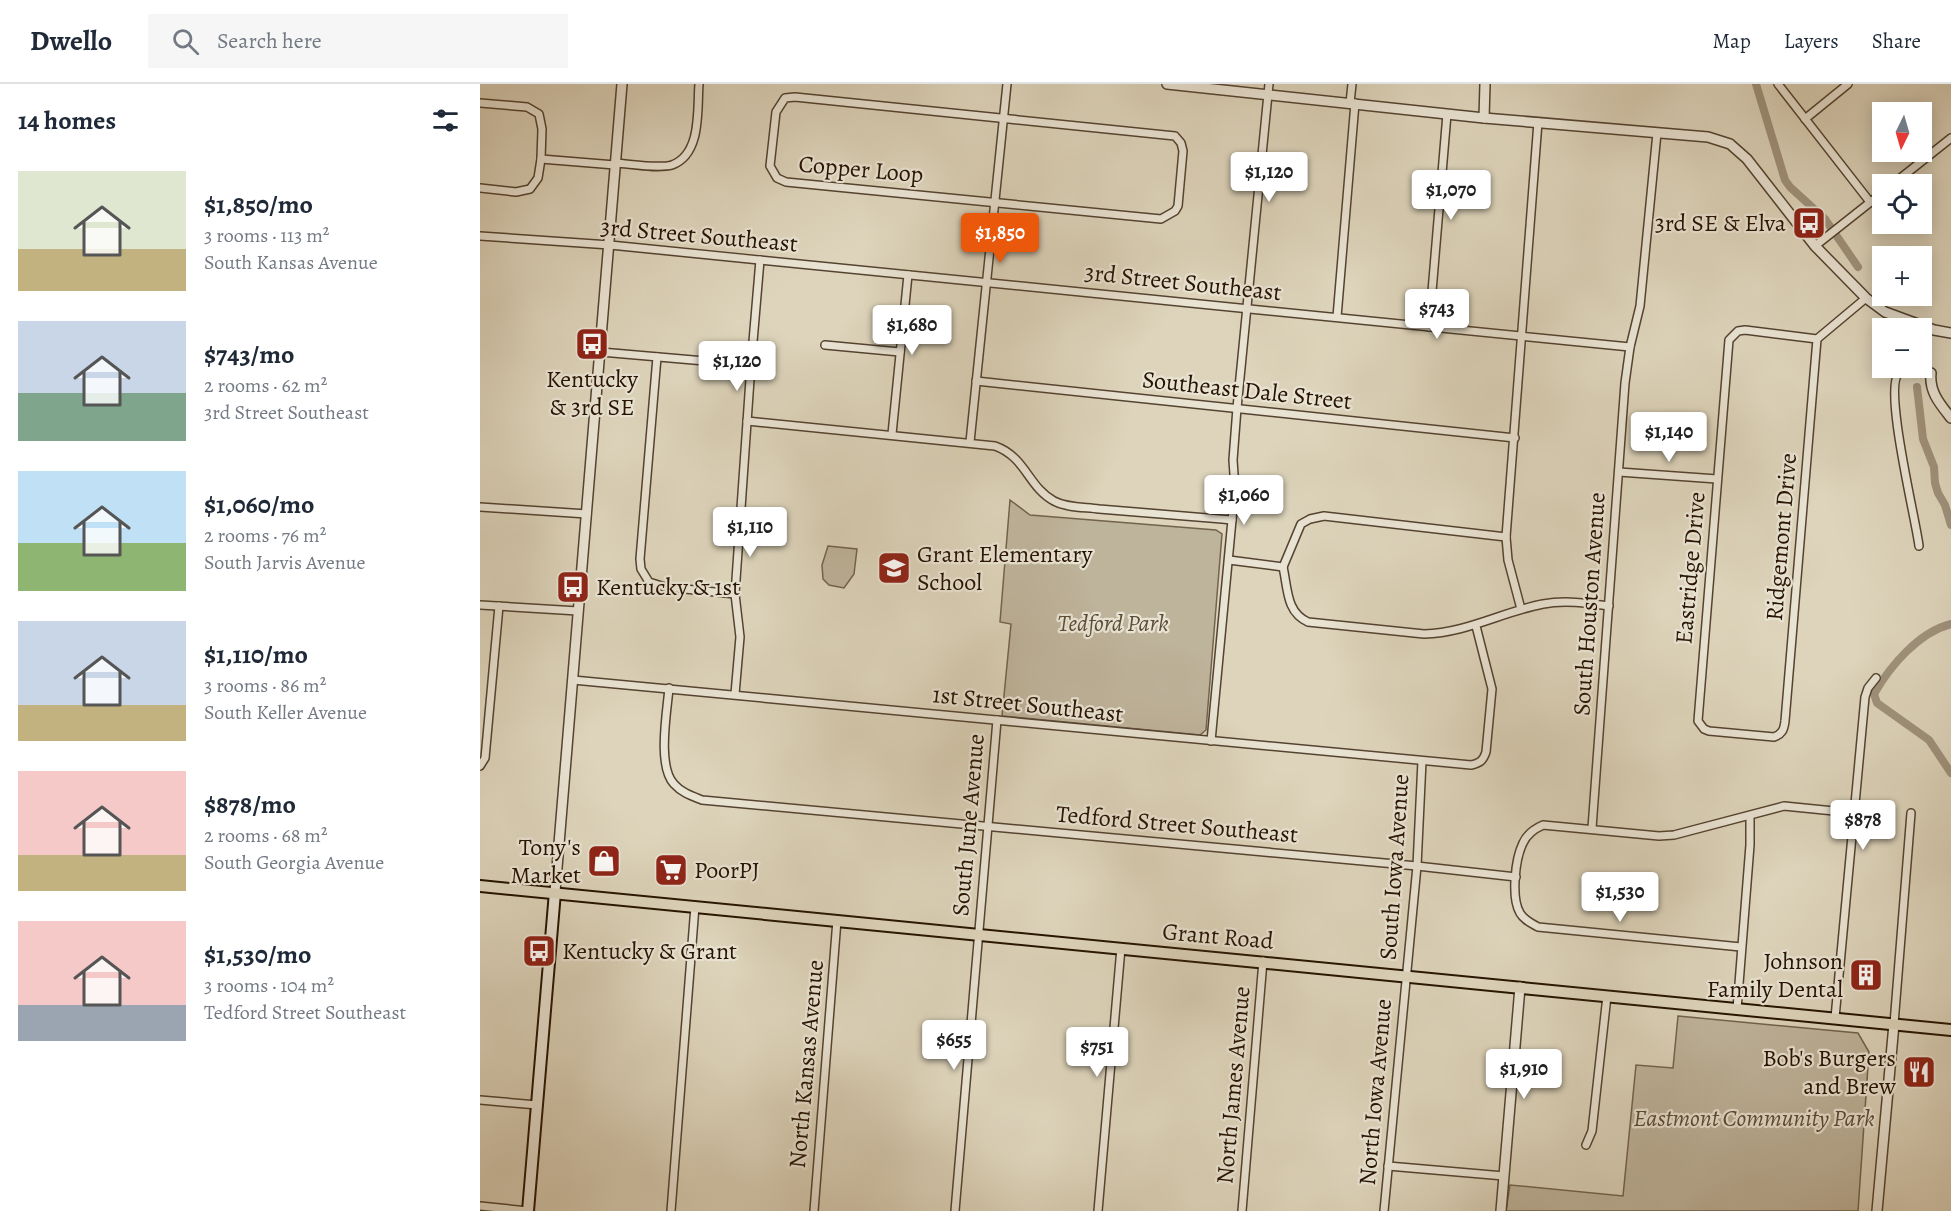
<!DOCTYPE html>
<meta charset="utf-8">
<style>
:root{--surface:#fff;--page:#f6f6f7;--text:#1f2937;--muted:#747a83;--line:#e0e1e3;--accent:#ea580c}
body{margin:0;font-family:Alegreya,serif;background:var(--page);color:var(--text);height:100vh;display:flex;flex-direction:column;font-size:22px;white-space:nowrap}
*{box-sizing:border-box;margin:0}
p{font-size:20px;color:var(--muted)}
.icon{flex:none;width:33px;height:33px;fill:none;stroke:currentColor;stroke-width:2;stroke-linecap:round;stroke-linejoin:round}
.map{position:relative;flex:1;overflow:hidden}
.sheet{display:flex;flex-direction:column;background:var(--surface);width:480px}
.sheet>*{flex:none}
.needle{width:39px;rotate:185deg}
.buttons{position:absolute;left:1392px;top:18px;display:grid;gap:12px}
.buttons a{display:grid;place-items:center;width:60px;height:60px;border-radius:0px;background:var(--surface);box-shadow:0 3px 15px #0003;font-size:30px}
.price{position:absolute;translate:-50% -51px;padding:0 14px;border-radius:6px;background:#fff;color:#222;font-size:20px;line-height:39px;filter:drop-shadow(0 2px 3px #0008)}
.price::after{content:'';position:absolute;left:50%;top:36px;width:18px;height:14px;margin-left:-9px;background:inherit;clip-path:polygon(0 0,100% 0,50% 100%)}
.price.active{background:var(--accent);color:#fff}
ul{padding:0;list-style:none}
li{display:flex;align-items:center;gap:18px;height:150px;padding:0 18px}
li span{display:grid;place-items:center;flex:none;width:168px;height:120px;border-radius:0px;color:#555}
li>.icon{margin-inline-start:auto}
span .icon{width:72px;height:72px;fill:#fffc;stroke-width:1}
li b{font-size:26px}
h2{display:flex;justify-content:space-between;align-items:center;height:72px;padding:0 18px;font-size:26px}
header{display:flex;align-items:center;gap:36px;box-sizing:border-box;height:84px;padding:0 30px;background:var(--surface);border-bottom:2px solid var(--line)}
header strong{font-size:28px}
nav{display:flex;gap:33px;margin-inline-start:auto;font-size:21px}
.search{width:420px;height:54px;background:var(--page);display:flex;align-items:center;gap:15px;box-sizing:border-box;padding:0 21px;border-radius:0px;color:var(--muted);font-size:22px}
main{display:flex;flex:1;min-height:0}
.map>svg:first-child{display:block}
.green{fill:#beb39b;stroke:#72634e;stroke-width:1.5}
.lines{fill:none;stroke-linecap:round;stroke-linejoin:round}
.canal{stroke:#9f927c;stroke-width:8}
.minor-casing{stroke:#544330;stroke-width:10}
.tertiary-casing{stroke:#544330;stroke-width:12}
.secondary-casing{stroke:#261301;stroke-width:14}
.primary-casing{stroke:#261301;stroke-width:14}
.minor{stroke:#e9e3d3;stroke-width:7}
.tertiary{stroke:#e9e3d3;stroke-width:9}
.secondary{stroke:#e9e3d3;stroke-width:10}
.primary{stroke:#ddd4bb;stroke-width:10}
.labels{text-anchor:middle;stroke-width:4.5;stroke-linejoin:round;paint-order:stroke}
.street-label{font-size:24px;fill:#261301;stroke:#e9e3d3}
.poi-label{font-size:24px;fill:#261301;stroke:#e9e3d3;text-anchor:end}
.park-label{font-size:24px;font-style:italic;fill:#5b4b37;stroke:#e9e3d3}
</style>
<header>
<strong>Dwello</strong>
<div class="search"><svg class="icon" aria-label="search" viewBox="0 0 24 24"><circle cx="10" cy="10" r="6"/><path d="M15 15l6 6"/></svg>Search here</div>
<nav><a>Map</a><a>Layers</a><a>Share</a></nav>
</header>
<main>
<section class="sheet">
<h2>14 homes<svg class="icon" aria-label="filters" viewBox="0 0 24 24"><path d="M4 7h16M4 17h16"/><circle cx="9" cy="7" r="2"/><circle cx="15" cy="17" r="2"/></svg></h2>
<ul>
<li><span style="background:linear-gradient(#dfe7d0 65%,#c2b280 0)"><svg class="icon" aria-label="home" viewBox="0 0 24 24"><path d="M3 11l9-7 9 7M6 9v11h12V9"/></svg></span><div><b>$1,850/mo</b><p>3 rooms · 113 m²</p><p>South Kansas Avenue</p></div></li>
<li><span style="background:linear-gradient(#c9d6e8 60%,#7fa58c 0)"><svg class="icon" aria-label="home" viewBox="0 0 24 24"><path d="M3 11l9-7 9 7M6 9v11h12V9"/></svg></span><div><b>$743/mo</b><p>2 rooms · 62 m²</p><p>3rd Street Southeast</p></div></li>
<li><span style="background:linear-gradient(#bfe0f5 60%,#8fb573 0)"><svg class="icon" aria-label="home" viewBox="0 0 24 24"><path d="M3 11l9-7 9 7M6 9v11h12V9"/></svg></span><div><b>$1,060/mo</b><p>2 rooms · 76 m²</p><p>South Jarvis Avenue</p></div></li>
<li><span style="background:linear-gradient(#c9d6e8 70%,#c2b280 0)"><svg class="icon" aria-label="home" viewBox="0 0 24 24"><path d="M3 11l9-7 9 7M6 9v11h12V9"/></svg></span><div><b>$1,110/mo</b><p>3 rooms · 86 m²</p><p>South Keller Avenue</p></div></li>
<li><span style="background:linear-gradient(#f6c9c9 70%,#c2b280 0)"><svg class="icon" aria-label="home" viewBox="0 0 24 24"><path d="M3 11l9-7 9 7M6 9v11h12V9"/></svg></span><div><b>$878/mo</b><p>2 rooms · 68 m²</p><p>South Georgia Avenue</p></div></li>
<li><span style="background:linear-gradient(#f6c9c9 70%,#9aa5b1 0)"><svg class="icon" aria-label="home" viewBox="0 0 24 24"><path d="M3 11l9-7 9 7M6 9v11h12V9"/></svg></span><div><b>$1,530/mo</b><p>3 rooms · 104 m²</p><p>Tedford Street Southeast</p></div></li>
</ul>
</section>
<div class="map">
<svg width="1471" height="1127" viewBox="0 0 1471 1127">
<rect width="100%" height="100%" fill="#ddd4bb"/>
<filter id="stains"><feTurbulence type="fractalNoise" baseFrequency=".00333" numOctaves="4"/><feColorMatrix values="0 0 0 0 .2 0 0 0 0 .09 0 0 0 0 .02 0 0 0 .5 -.17"/></filter>
<radialGradient id="worn" r=".72"><stop offset=".6" stop-color="#630" stop-opacity="0"/><stop offset="1" stop-color="#630" stop-opacity=".3"/></radialGradient>
<g class="green">
<polygon points="530,416 550,431 736,446 742,450 726,646 720,651 522,632 531,540 520,538"/>
<polygon points="348,462 377,465 374,490 364,504 349,501 343,495 342,481"/>
<polygon points="1198,932 1378,949 1389,968 1378,1127 1026,1127 1030,1101 1143,1112 1156,981 1193,984"/>
</g>
<g class="lines">
<g class="canal">
<polyline points="1276,0 1305,96 1310,103 1345,135 1378,183"/>
<polyline points="1437,303 1443,355 1454,383 1455,399 1458,409 1465,421 1471,441"/>
<path d="M1471,540C1439,548 1410,582 1394,610L1397,619L1449,656L1471,689"/>
</g>
<defs>
<g id="minor">
<polyline points="1298,0 1390,118"/>
<polygon points="315,13 695,52 701,59 703,67 698,122 695,127 681,135 306,98 297,94 290,82 296,28 305,14"/>
<polyline points="0,19 47,23 59,30 62,45 61,75 58,94 50,105 36,108 0,104"/>
<polyline points="870,19 872,0"/>
<polyline points="1325,35 1368,0"/>
<polyline points="61,75 135,81"/>
<path d="M136,79C151,80 178,85 192,81C222,70 217,25 219,0"/>
<polyline points="1413,100 1471,54"/>
<polyline points="0,152 130,161 1150,263"/>
<polyline points="1335,162 1402,109"/>
<polyline points="857,233 875,19"/>
<polyline points="949,243 967,30"/>
<path d="M1265,246L1337,255L1305,637C1304,646 1302,650 1294,653L1229,647L1224,645L1218,637L1249,256L1258,247Z"/>
<polyline points="1337,255 1386,214"/>
<polyline points="345,261 420,268"/>
<polyline points="121,268 271,281"/>
<polyline points="177,273 160,475 161,485 169,498 185,503 255,510"/>
<polyline points="496,297 1035,354"/>
<path d="M267,337L515,362C546,373 548,403 574,417C587,424 605,423 619,425C664,429 708,432 752,436"/>
<polyline points="412,350 428,191"/>
<polyline points="490,358 527,0"/>
<polyline points="1139,388 1237,395"/>
<polyline points="0,423 107,430"/>
<path d="M1439,462C1436,436 1403,303 1419,289C1428,282 1441,288 1451,289"/>
<polyline points="749,476 803,483"/>
<path d="M803,483C808,505 806,528 828,538L944,550C986,549 1022,528 1063,520C1084,516 1107,519 1129,522"/>
<polyline points="803,483 821,440 830,435 844,432 1026,453"/>
<polyline points="0,521 98,527"/>
<polyline points="1041,525 1028,476 1026,453 1058,38"/>
<path d="M93,596L991,681C1000,679 1003,677 1006,668L1012,605L996,542"/>
<path d="M189,604C187,628 177,682 194,700C202,709 212,712 222,716L937,782L1036,793"/>
<polyline points="255,610 260,553 255,510 271,281 280,176"/>
<polyline points="731,657 752,436 755,405 753,376 757,324 789,0"/>
<polyline points="0,682 5,674 19,522"/>
<polyline points="1112,744 1145,299 1150,263 1160,222 1177,49"/>
<path d="M1261,863L1058,843C1051,839 1044,836 1040,829C1031,814 1035,775 1043,759C1047,750 1054,745 1063,741L1179,752L1194,751L1304,722L1374,729"/>
<polyline points="1257,925 1270,761 1270,732"/>
<polyline points="1355,934 1385,613 1388,604 1396,594"/>
<polyline points="1414,940 1431,729"/>
<polyline points="0,1016 57,1021"/>
<polyline points="1106,1061 1112,1047 1127,912"/>
<polyline points="908,1082 1024,1092"/>
<polyline points="0,1122 48,1127"/>
<polyline points="191,1127 215,822"/>
<polyline points="334,1127 357,836"/>
<polyline points="475,1127 517,636"/>
<polyline points="618,1127 641,864"/>
<polyline points="762,1127 783,877"/>
<polyline points="904,1127 937,782 942,677"/>
</g>
<g id="tertiary">
<polyline points="687,0 1004,34 1228,53 1250,60 1267,75 1335,162 1386,214 1405,228 1454,246 1471,249"/>
<polyline points="1004,34 1005,0"/>
<path d="M1451,289C1449,308 1460,320 1471,334"/>
<polyline points="75,808 142,0"/>
<polyline points="1021,1127 1040,903"/>
<polyline points="1397,1127 1414,940"/>
</g>
<polyline id="secondary" points="48,1127 75,808"/>
<polyline id="primary" points="0,802 1471,946"/>
</defs>
<use href="#minor" class="minor-casing"/>
<use href="#tertiary" class="tertiary-casing"/>
<use href="#secondary" class="secondary-casing"/>
<use href="#primary" class="primary-casing"/>
<use href="#minor" class="minor"/>
<use href="#tertiary" class="tertiary"/>
<use href="#secondary" class="secondary"/>
<use href="#primary" class="primary"/>
</g>
<defs>
<symbol id="bus-square" viewBox="-11 -11 22 22"><rect x="-9" y="-9" width="18" height="18" rx="4" fill="#8f2418" stroke="#e9e3d3"/><path d="M-5-6H5V4H4V6H2V4H-2V6H-4V4H-5ZM-3.5-4V0h7V-4ZM-3.5 1.2v1.5H-2V1.2ZM2 1.2v1.5H3.5V1.2Z" fill="#fff"/></symbol>
<symbol id="school-square" viewBox="-11 -11 22 22"><rect x="-9" y="-9" width="18" height="18" rx="4" fill="#8f2418" stroke="#e9e3d3"/><path d="M0-5L7-2L0 1L-7-2ZM-4 1L0 2.5L4 1V4Q0 6-4 4Z" fill="#fff"/></symbol>
<symbol id="shop-square" viewBox="-11 -11 22 22"><rect x="-9" y="-9" width="18" height="18" rx="4" fill="#8f2418" stroke="#e9e3d3"/><path d="M-5-2.5h2.3a2.7 3.5 0 0 1 5.4 0H5L5.5 6h-11ZM-1.5-2.5h3a1.5 2.3 0 0 0-3 0Z" fill="#fff"/></symbol>
<symbol id="supermarket-square" viewBox="-11 -11 22 22"><rect x="-9" y="-9" width="18" height="18" rx="4" fill="#8f2418" stroke="#e9e3d3"/><path d="M-6-5.5h2.5l.6 2H6L4.5 2H-2.5L-4.4-4H-6ZM-1.5 3.2a1.3 1.3 0 1 0 .1 0ZM3 3.2a1.3 1.3 0 1 0 .1 0Z" fill="#fff"/></symbol>
<symbol id="building-square" viewBox="-11 -11 22 22"><rect x="-9" y="-9" width="18" height="18" rx="4" fill="#8f2418" stroke="#e9e3d3"/><path d="M-4-6H4V6H1V3H-1V6H-4ZM-2.5-4.3h1.7v1.8h-1.7ZM.8-4.3h1.7v1.8H.8ZM-2.5-1h1.7V.8h-1.7ZM.8-1h1.7V.8H.8Z" fill="#fff"/></symbol>
<symbol id="restaurant-square" viewBox="-11 -11 22 22"><rect x="-9" y="-9" width="18" height="18" rx="4" fill="#8f2418" stroke="#e9e3d3"/><path d="M-5-6h1v4h1v-4h1v4h1v-4h1v5L-1.5 .5V6h-2V.5L-5-1ZM5-6V6H3V1.5H1.5Q1.5-4 5-6Z" fill="#fff"/></symbol>
</defs>
<g fill-rule="evenodd">
<use href="#bus-square" x="1310" y="120" width="38" height="38"/>
<use href="#bus-square" x="93" y="241" width="38" height="38"/>
<use href="#school-square" x="395" y="465" width="38" height="38"/>
<use href="#bus-square" x="74" y="484" width="38" height="38"/>
<use href="#shop-square" x="105" y="758" width="38" height="38"/>
<use href="#supermarket-square" x="172" y="767" width="38" height="38"/>
<use href="#bus-square" x="40" y="848" width="38" height="38"/>
<use href="#building-square" x="1367" y="872" width="38" height="38"/>
<use href="#restaurant-square" x="1420" y="969" width="38" height="38"/>
</g>
<g class="labels">
<g class="street-label">
<text transform="translate(381 85) rotate(5)" y="8">Copper Loop</text>
<text transform="translate(219 151) rotate(5)" y="8">3rd Street Southeast</text>
<text transform="translate(703 198) rotate(6)" y="8">3rd Street Southeast</text>
<text transform="translate(767 306) rotate(6)" y="8">Southeast Dale Street</text>
<text transform="translate(1301 453) rotate(-85)" y="8">Ridgemont Drive</text>
<text transform="translate(1210 484) rotate(-85)" y="8">Eastridge Drive</text>
<text transform="translate(1109 520) rotate(-86)" y="8">South Houston Avenue</text>
<text transform="translate(548 620) rotate(6)" y="8">1st Street Southeast</text>
<text transform="translate(697 740) rotate(5)" y="8">Tedford Street Southeast</text>
<text transform="translate(488 741) rotate(-85)" y="8">South June Avenue</text>
<text transform="translate(914 783) rotate(-86)" y="8">South Iowa Avenue</text>
<text transform="translate(738 852) rotate(5)" y="8">Grant Road</text>
<text transform="translate(326 980) rotate(-85)" y="8">North Kansas Avenue</text>
<text transform="translate(753 1001) rotate(-85)" y="8">North James Avenue</text>
<text transform="translate(895 1008) rotate(-85)" y="8">North Iowa Avenue</text>
</g>
<g class="poi-label">
<text x="1306" y="147">3rd SE &amp; Elva</text>
<text x="112" y="303" text-anchor="middle">Kentucky<tspan x="112" dy="28">&amp; 3rd SE</tspan></text>
<text x="437" y="478" text-anchor="start">Grant Elementary<tspan x="437" dy="28">School</tspan></text>
<text x="116" y="511" text-anchor="start">Kentucky &amp; 1st</text>
<text x="101" y="771">Tony's<tspan x="101" dy="28">Market</tspan></text>
<text x="214" y="794" text-anchor="start">PoorPJ</text>
<text x="82" y="875" text-anchor="start">Kentucky &amp; Grant</text>
<text x="1363" y="885">Johnson<tspan x="1363" dy="28">Family Dental</tspan></text>
<text x="1416" y="982">Bob's Burgers<tspan x="1416" dy="28">and Brew</tspan></text>
</g>
<g class="park-label">
<text x="633" y="547">Tedford Park</text>
<text x="1274" y="1042">Eastmont Community Park</text>
</g>
</g>
<rect width="100%" height="100%" filter="url(#stains)"/>
<rect width="100%" height="100%" fill="url(#worn)"/>
</svg>
<div class="buttons">
<a><svg class="needle" viewBox="-14 -14 28 28"><path d="M0-13l5 13h-10z" fill="#e53935"/><path d="M0 13l5-13h-10z" fill="#747a83"/></svg></a>
<a><svg class="icon" aria-label="locate" viewBox="0 0 24 24"><circle cx="12" cy="12" r="6"/><path d="M12 2v4M12 18v4M2 12h4M18 12h4"/></svg></a>
<a>+</a>
<a>−</a>
</div>
<b class="price" style="left:789px;top:119px">$1,120</b>
<b class="price" style="left:971px;top:137px">$1,070</b>
<b class="price active" style="left:520px;top:180px">$1,850</b>
<b class="price" style="left:957px;top:256px">$743</b>
<b class="price" style="left:432px;top:272px">$1,680</b>
<b class="price" style="left:257px;top:308px">$1,120</b>
<b class="price" style="left:1189px;top:379px">$1,140</b>
<b class="price" style="left:764px;top:442px">$1,060</b>
<b class="price" style="left:270px;top:474px">$1,110</b>
<b class="price" style="left:1383px;top:767px">$878</b>
<b class="price" style="left:1140px;top:839px">$1,530</b>
<b class="price" style="left:474px;top:987px">$655</b>
<b class="price" style="left:617px;top:994px">$751</b>
<b class="price" style="left:1044px;top:1016px">$1,910</b>
</div>
</main>
